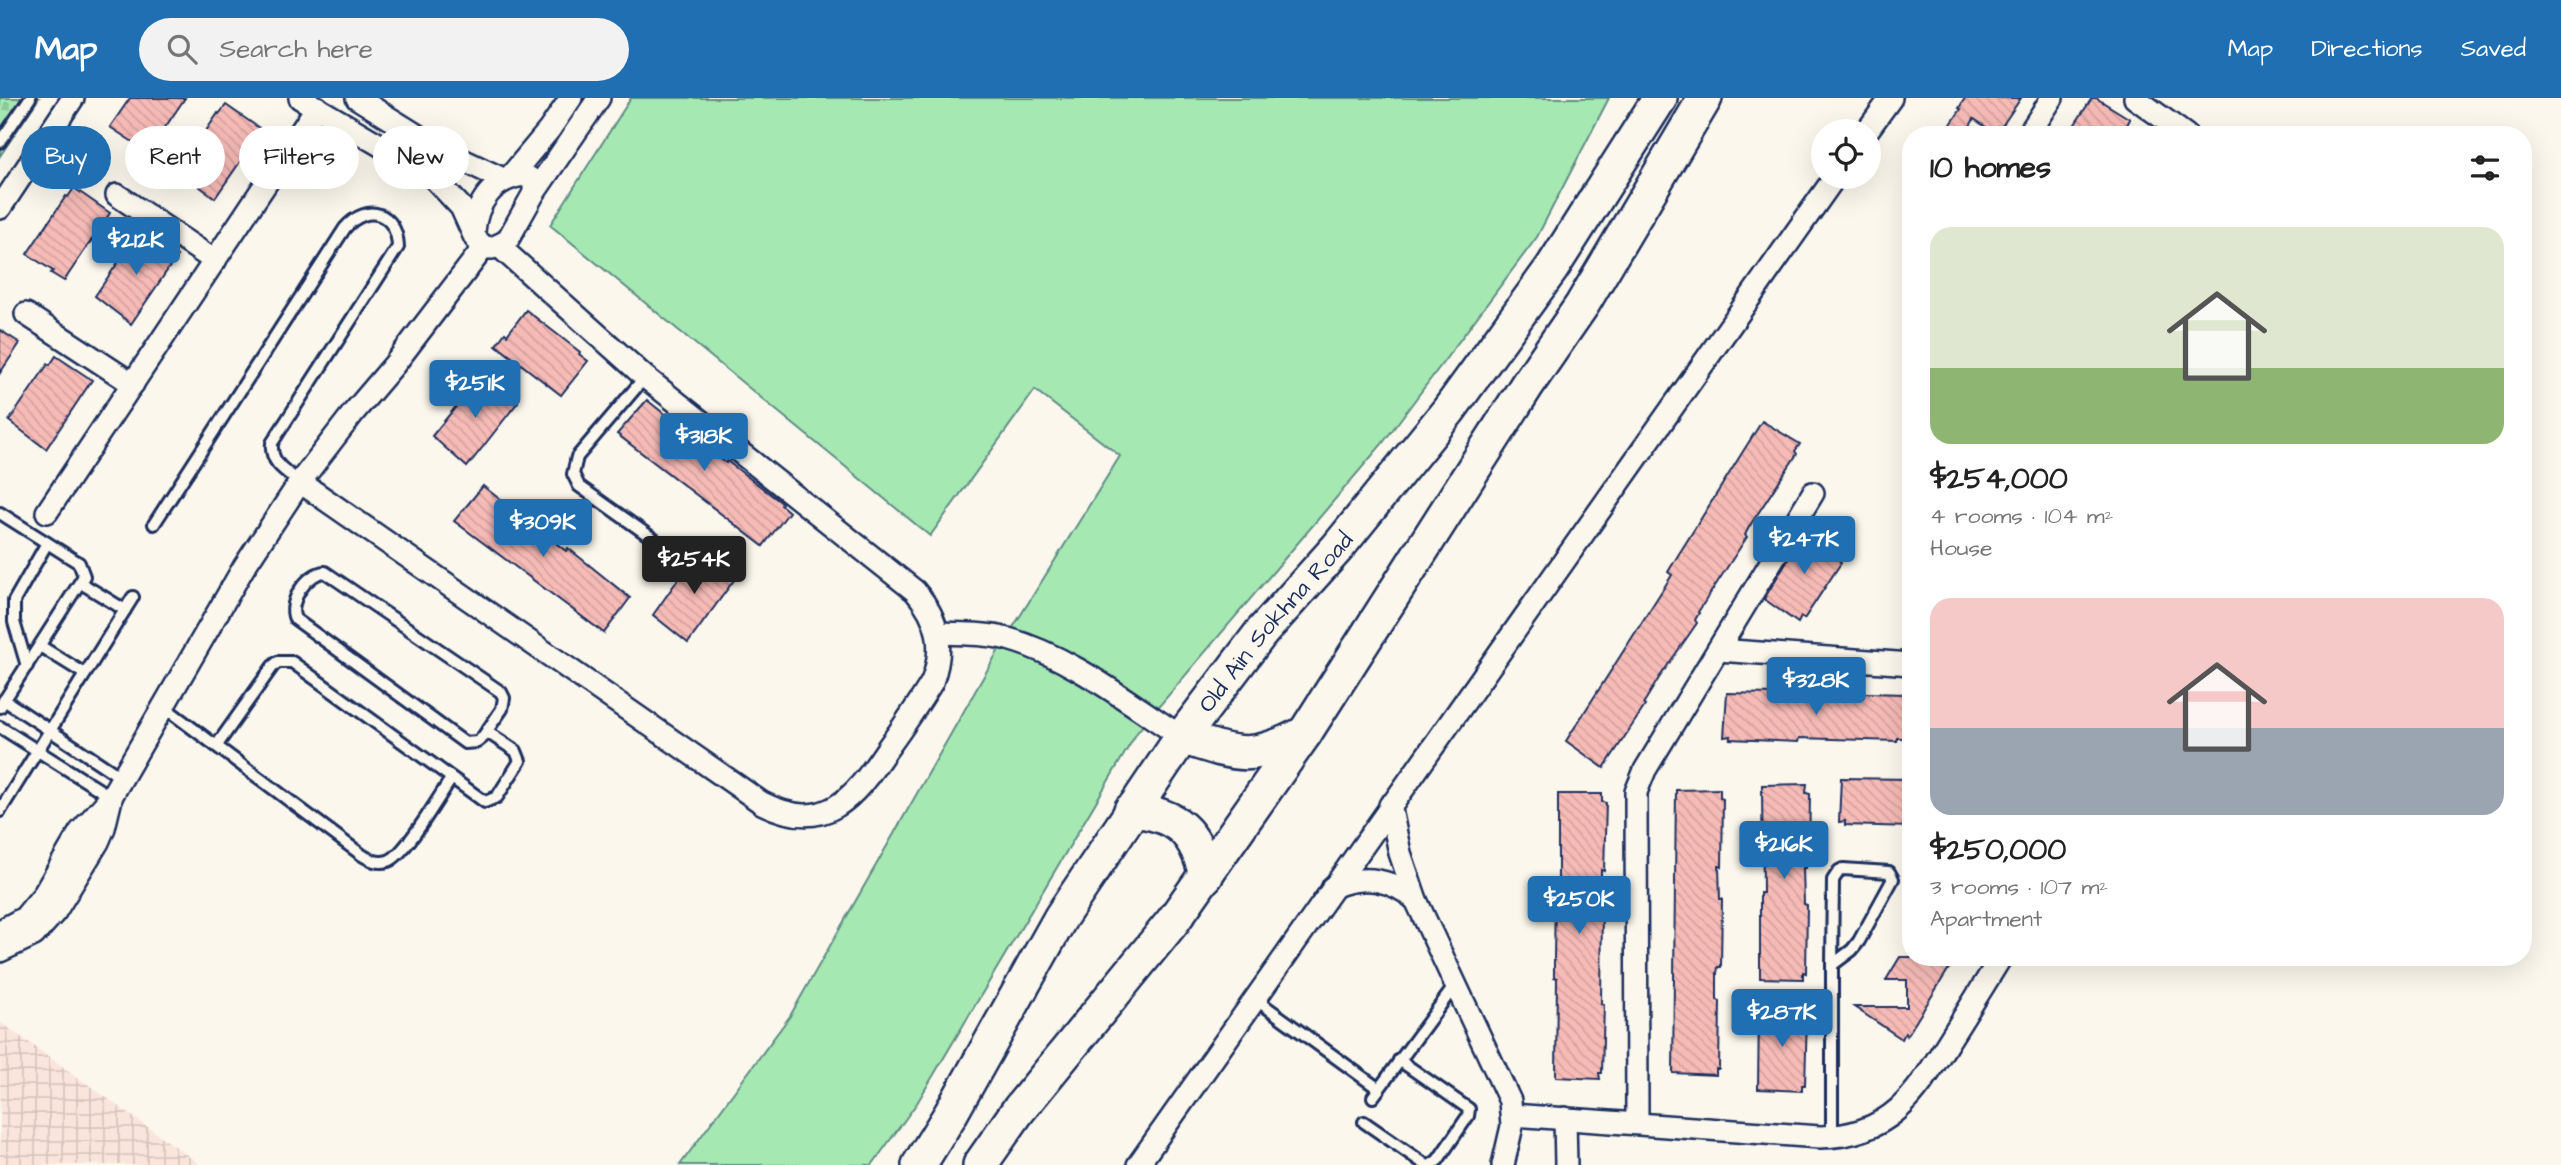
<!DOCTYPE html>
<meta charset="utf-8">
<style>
:root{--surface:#fff;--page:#f2f2f2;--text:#222;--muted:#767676;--accent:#1f6fb2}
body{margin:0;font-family:"Architects Daughter",sans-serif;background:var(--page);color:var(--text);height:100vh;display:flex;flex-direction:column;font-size:26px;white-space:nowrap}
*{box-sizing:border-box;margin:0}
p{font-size:23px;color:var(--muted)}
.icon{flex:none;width:38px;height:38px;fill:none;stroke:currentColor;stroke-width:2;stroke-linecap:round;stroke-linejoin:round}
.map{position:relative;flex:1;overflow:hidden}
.panel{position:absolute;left:1902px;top:28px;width:630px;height:840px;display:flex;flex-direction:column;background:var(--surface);border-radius:28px;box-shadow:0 7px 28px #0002}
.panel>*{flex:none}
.banner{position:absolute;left:21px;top:28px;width:665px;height:63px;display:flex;gap:14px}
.controls{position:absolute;left:1811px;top:21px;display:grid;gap:14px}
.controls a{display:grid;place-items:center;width:70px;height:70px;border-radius:50%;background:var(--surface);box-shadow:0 7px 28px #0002;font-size:35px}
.price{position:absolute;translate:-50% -60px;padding:0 16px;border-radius:7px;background:var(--accent);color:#fff;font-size:23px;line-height:46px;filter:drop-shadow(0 2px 4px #0008)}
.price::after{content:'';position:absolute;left:50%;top:42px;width:21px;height:16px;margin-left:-10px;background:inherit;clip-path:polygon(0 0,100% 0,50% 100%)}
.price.active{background:#222;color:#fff}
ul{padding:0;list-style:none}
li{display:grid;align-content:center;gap:14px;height:371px;padding:0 28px}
li span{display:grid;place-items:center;height:217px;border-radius:21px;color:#555}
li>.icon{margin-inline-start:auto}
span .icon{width:126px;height:126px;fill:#fffc;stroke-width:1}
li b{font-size:30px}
h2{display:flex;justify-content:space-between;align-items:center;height:84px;padding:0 28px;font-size:30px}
.pill{padding:0 24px;border-radius:32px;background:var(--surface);box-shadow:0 7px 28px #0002;font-size:24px;line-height:63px}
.pill.active{background:var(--accent);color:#fff}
header{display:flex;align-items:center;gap:42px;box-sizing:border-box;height:98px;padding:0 35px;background:var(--accent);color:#fff}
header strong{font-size:33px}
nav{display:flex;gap:38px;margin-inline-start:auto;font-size:24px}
.search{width:490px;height:63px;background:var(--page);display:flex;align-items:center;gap:18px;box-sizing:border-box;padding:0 24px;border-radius:38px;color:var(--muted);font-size:26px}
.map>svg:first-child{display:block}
.industrial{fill:url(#industrial-grid)}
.grass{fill:#a6e8b2;stroke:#608c88;stroke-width:2}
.cemetery{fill:url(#cemetery-stones);stroke:#608c88;stroke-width:2}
.building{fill:url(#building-back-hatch);stroke:#1b2f5e;stroke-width:2}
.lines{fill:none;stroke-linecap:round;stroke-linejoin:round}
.service-casing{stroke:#1b2f5e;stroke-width:16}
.minor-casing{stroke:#1b2f5e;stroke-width:26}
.primary-casing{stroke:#1b2f5e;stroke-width:38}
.service{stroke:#fbf7ec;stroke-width:10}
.minor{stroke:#fbf7ec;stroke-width:21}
.primary{stroke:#fbf7ec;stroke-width:33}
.labels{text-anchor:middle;stroke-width:5;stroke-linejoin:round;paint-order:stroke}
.street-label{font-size:24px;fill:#1b2f5e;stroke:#fbf7ec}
</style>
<header>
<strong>Map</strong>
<div class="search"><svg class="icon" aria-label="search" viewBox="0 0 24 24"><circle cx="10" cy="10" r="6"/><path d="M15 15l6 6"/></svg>Search here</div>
<nav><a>Map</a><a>Directions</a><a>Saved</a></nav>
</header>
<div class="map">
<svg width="2561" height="1067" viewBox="0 0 2561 1067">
<defs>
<pattern id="industrial-grid" width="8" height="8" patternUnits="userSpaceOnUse" patternTransform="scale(1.75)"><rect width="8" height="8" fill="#fae5dc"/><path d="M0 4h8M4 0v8" fill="none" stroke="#d6c5bf"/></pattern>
<pattern id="cemetery-stones" width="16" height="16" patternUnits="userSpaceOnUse" patternTransform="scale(1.75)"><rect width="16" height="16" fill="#a6e8b2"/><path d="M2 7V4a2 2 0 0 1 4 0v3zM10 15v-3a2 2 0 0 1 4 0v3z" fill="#8ec79c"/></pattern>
<pattern id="building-back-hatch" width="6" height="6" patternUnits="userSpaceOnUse" patternTransform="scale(1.75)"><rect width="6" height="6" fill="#f7bbb6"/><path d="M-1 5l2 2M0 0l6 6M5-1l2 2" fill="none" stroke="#d3a19f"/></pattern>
</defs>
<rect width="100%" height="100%" fill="#fbf7ec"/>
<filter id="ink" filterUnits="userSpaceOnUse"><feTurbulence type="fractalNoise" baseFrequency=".0143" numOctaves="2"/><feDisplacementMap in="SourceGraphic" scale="14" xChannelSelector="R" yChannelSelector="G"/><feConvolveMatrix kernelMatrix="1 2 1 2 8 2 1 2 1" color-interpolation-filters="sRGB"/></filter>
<g filter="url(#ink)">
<polygon class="industrial" points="0,924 201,1067 0,1067"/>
<polygon class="grass" points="631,0 1609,0 1537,139 1382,346 1138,633 917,1005 872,1067 680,1067 790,918 997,555 1120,358 1035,292 930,438 550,127"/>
<polygon class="cemetery" points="0,0 39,0 0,58"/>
<g class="building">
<polygon points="130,0 185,0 147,56 135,48 136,46 110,29"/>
<polygon points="1965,0 2021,0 2000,31 1998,29 1995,35 1974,21 1965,37 1944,37 1961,11 1959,10"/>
<polygon points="2092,0 2096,0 2130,21 2122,37 2068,37"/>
<polygon points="226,7 262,32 215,100 179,73 218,15 219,16"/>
<polygon points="74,90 110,115 64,183 51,175 53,173 27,156 66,98 68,99"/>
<polygon points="141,133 177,158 131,226 95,198 134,141 135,142"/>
<polygon points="526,212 580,254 579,256 588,263 561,297 496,247 505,235 507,237"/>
<polygon points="0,232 20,245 0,275"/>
<polygon points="56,258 92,282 46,351 9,323 48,266 50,267"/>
<polygon points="484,277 518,304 467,369 432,338 476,284 477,285"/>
<polygon points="647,302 726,365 727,363 782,405 781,407 789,414 763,448 617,336"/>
<polygon points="1762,323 1800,346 1795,353 1797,356 1749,429 1745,437 1747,439 1698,514 1699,515 1695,522 1697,525 1659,580 1643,606 1645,608 1604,670 1566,643 1672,477 1668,474 1677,459"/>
<polygon points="483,388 566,453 568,450 630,500 604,535 454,423"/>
<polygon points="1806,431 1844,455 1839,462 1841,465 1804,521 1801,519 1798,525 1764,501"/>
<polygon points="701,453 737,478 688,545 653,517 693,460 695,462"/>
<polygon points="1826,594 1906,596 1906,640 1897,640 1897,643 1799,640 1798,644 1730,641 1731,638 1724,639 1727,595 1826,597"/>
<polygon points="1841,680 1911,681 1911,729 1845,727 1845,723 1839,724"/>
<polygon points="1807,686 1806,695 1810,696 1809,764 1805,763 1806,770 1803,770 1804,806 1807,807 1806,875 1803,874 1803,881 1760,880 1760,795 1763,795 1762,687"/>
<polygon points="1720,691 1720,700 1723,701 1722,769 1719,768 1720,801 1722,801 1721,869 1718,869 1717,875 1717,902 1720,903 1719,971 1716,971 1716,977 1673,975 1676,692"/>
<polygon points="1558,696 1602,696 1602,704 1606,705 1604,773 1601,772 1601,779 1598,779 1599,806 1602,807 1601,906 1604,907 1602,975 1599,975 1600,981 1556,979 1557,880 1554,879 1554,862 1555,795 1558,796"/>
<polygon points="1900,859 1956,859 1907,938 1905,935 1902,941 1854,909 1907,909 1907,882 1886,882"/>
<polygon points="1759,910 1803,910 1803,918 1807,919 1805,987 1802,987 1802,993 1758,991"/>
</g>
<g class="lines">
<defs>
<g id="service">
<polyline points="0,44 30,0"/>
<polyline points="645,279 577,359 573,376 579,388 676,457"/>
<polyline points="0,415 79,465 84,478 0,609"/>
<path d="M154,426L345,130C368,104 397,115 398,149L272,345C270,365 285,373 300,384"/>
<path d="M325,474L501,594L504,600L502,611L482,640L477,644L465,645L295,521C287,504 307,475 325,474Z"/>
<polyline points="81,485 125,512"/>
<polyline points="40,548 85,576"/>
<polyline points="27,568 14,524 14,503 47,445"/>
<polyline points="4,602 122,680"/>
<path d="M164,609L362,757C370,762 378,766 388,763C405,758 439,698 451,681"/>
<polyline points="0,629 111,699"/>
<polyline points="217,647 273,568 278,564 292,564 485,704 497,699 520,663 516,653 487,634"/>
<polyline points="0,713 133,499"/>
<polygon points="1843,771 1889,774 1893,781 1859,843 1852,852 1832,867 1833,782 1839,773"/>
<polyline points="1254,900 1379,991"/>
<polyline points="1399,962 1469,1011 1468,1018 1438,1062 1431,1067"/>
<polyline points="1373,999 1456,886"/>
<polyline points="1364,1024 1426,1067"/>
<polyline points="1832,1038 1832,867"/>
</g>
<g id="minor">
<path d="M300,0L431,77L461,109L475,140L484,149L492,150L507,143L534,95V83L525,77C494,80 476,104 474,134"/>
<polyline points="357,0 439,51 505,82"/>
<polyline points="2135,0 2186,37"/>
<polyline points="1867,33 1891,0"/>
<polyline points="2028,37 2052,0"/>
<polyline points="509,80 549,32 571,0"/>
<polyline points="534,95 599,0"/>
<polyline points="117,97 215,163"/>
<polyline points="0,110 73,0"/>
<polyline points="26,216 133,286"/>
<path d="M300,384L762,705C826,737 854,700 887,651C903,629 918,607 932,584C945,549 939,521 915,493L645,279L500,149"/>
<polyline points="47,414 317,9"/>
<path d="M939,535C962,536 986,535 1008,541C1072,559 1127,604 1182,639"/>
<polyline points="1718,552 1911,566"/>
<polyline points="1390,707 1400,755 1416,802 1510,1003 1512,1028 1503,1067"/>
<path d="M1333,789C1364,776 1391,781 1416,802"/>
<polyline points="0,833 24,820 44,796 80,734 111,699 244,469 300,384 354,314 394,267 484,149"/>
<polyline points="0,853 34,837 55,814 98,744 104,730 111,701"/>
<path d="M1512,1017L1820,1039C1892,1038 1916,996 1950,941C1967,914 1984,887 2001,859"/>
<polyline points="1565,1020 1566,1067"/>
<polyline points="1637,1025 1636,694 1645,672 1813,395"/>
<polyline points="1138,1067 1835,79"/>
</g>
<g id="primary">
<path d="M1182,639C1237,657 1252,664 1305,635"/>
<path d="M1131,712C1177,716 1196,734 1206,778"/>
<path id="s1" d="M919,1067L950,1017L1061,819L1182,639L1261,535L1338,449L1449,312L1552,170L1660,0"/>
<polyline points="980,1067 1017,1014 1173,823 1305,635 1527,287 1582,207 1705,0"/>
</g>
</defs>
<use href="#service" class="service-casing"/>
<use href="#minor" class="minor-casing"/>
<use href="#primary" class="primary-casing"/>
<use href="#service" class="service"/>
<use href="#minor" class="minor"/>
<use href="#primary" class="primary"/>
</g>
</g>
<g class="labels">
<g class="street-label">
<text dy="8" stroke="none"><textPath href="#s1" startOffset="651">Old Ain Sokhna Road</textPath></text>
</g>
</g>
</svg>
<div class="controls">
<a><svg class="icon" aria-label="locate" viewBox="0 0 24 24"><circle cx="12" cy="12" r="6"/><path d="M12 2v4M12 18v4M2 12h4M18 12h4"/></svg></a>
</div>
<b class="price" style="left:136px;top:179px">$212K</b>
<b class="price" style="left:475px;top:322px">$251K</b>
<b class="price" style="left:704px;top:375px">$318K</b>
<b class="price" style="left:543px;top:461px">$309K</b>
<b class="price" style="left:1804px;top:478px">$247K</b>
<b class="price active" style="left:694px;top:498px">$254K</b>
<b class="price" style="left:1816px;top:619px">$328K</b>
<b class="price" style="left:1784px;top:783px">$216K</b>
<b class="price" style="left:1579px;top:838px">$250K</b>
<b class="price" style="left:1782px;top:951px">$287K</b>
<div class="banner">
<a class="pill active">Buy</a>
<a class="pill">Rent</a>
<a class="pill">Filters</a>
<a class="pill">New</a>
</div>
<section class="panel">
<h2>10 homes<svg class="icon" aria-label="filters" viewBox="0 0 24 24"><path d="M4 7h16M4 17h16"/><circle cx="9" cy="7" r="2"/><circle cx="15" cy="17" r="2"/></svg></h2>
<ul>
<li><span style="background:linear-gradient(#dfe7d0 65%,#8fb573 0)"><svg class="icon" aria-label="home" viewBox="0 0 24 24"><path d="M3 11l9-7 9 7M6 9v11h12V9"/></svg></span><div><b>$254,000</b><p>4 rooms · 104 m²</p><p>House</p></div></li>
<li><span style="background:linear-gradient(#f6c9c9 60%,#9aa5b1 0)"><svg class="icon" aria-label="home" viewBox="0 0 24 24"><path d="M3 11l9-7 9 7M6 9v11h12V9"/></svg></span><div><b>$250,000</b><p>3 rooms · 107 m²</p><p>Apartment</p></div></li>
</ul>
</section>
</div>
